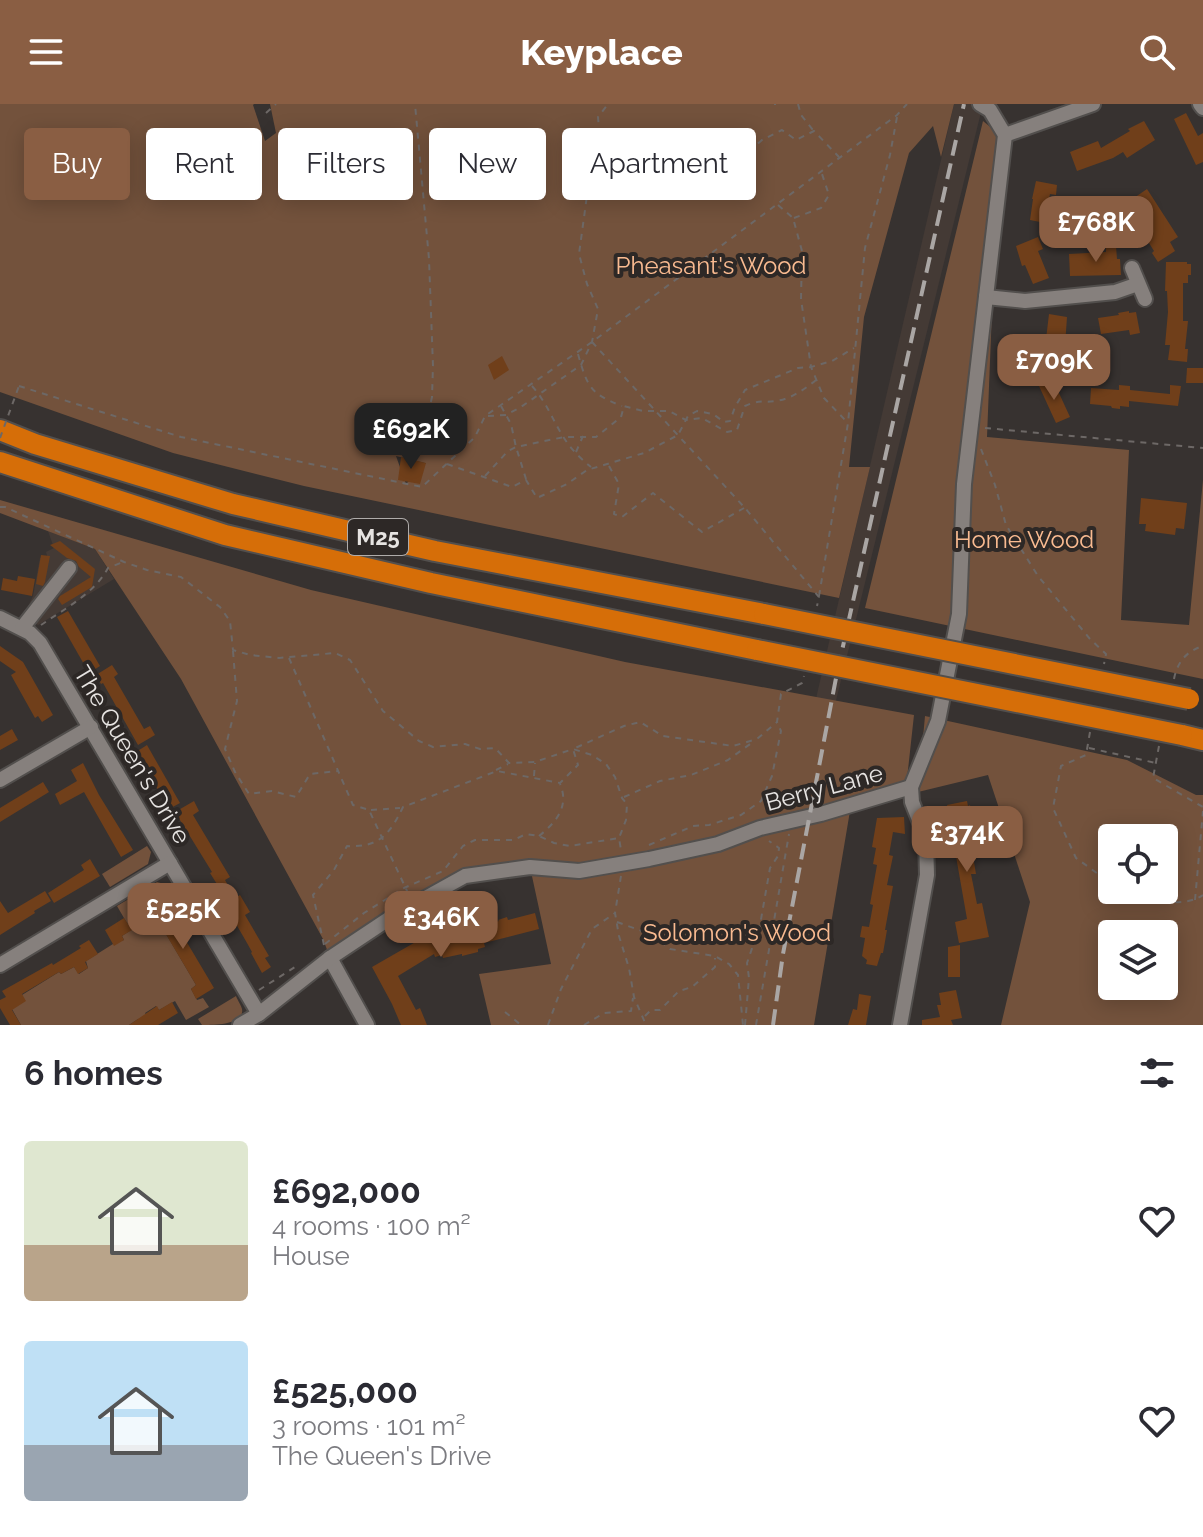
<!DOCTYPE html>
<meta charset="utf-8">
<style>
:root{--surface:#fff;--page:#f7f7f7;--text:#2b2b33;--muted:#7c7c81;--accent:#8a5e43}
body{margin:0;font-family:Raleway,sans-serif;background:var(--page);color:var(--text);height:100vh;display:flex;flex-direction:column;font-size:30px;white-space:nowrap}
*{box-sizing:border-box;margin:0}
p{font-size:26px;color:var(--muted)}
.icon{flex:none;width:44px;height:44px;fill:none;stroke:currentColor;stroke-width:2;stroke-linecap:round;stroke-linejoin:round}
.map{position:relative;height:921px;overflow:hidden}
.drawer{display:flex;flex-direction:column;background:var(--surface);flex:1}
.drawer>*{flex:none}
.top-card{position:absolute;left:24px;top:24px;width:800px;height:72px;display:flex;gap:16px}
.fabs{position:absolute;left:1098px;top:720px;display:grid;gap:16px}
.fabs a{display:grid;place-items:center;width:80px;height:80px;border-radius:8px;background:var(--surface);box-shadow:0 4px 20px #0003;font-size:40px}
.price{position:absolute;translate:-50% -68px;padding:0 18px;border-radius:16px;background:var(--accent);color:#fff;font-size:26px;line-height:52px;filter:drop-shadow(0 2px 4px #0008)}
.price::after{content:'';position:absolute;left:50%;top:48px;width:24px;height:18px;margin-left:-12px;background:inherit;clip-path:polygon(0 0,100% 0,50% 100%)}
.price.selected{background:#222;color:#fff}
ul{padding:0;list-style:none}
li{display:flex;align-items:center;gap:24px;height:200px;padding:0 24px}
li span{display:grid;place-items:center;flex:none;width:224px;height:160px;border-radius:8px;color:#555}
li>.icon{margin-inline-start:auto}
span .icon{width:96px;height:96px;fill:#fffc;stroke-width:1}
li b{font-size:34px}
h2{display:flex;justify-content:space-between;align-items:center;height:96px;padding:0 24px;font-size:34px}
.tag{padding:0 28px;border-radius:8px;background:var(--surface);box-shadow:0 4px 20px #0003;font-size:28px;line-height:72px}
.tag.selected{background:var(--accent);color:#fff}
header{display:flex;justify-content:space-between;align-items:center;height:104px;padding:0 24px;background:var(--accent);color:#fff;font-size:36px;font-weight:800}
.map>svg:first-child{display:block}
.built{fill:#443a35}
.green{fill:#73523c;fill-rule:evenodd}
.building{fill:#703f1a}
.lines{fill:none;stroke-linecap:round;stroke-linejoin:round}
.minor-casing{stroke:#524f4d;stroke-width:18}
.highway-casing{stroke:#524f4d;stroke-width:24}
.path{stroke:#6d6866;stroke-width:2;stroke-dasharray:6 6;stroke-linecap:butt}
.minor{stroke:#86807d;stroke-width:14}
.highway{stroke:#d66e08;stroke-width:20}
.rail{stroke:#aaa6a4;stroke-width:4;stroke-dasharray:16 8;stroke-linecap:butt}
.highway-bridge-casing{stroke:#524f4d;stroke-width:24;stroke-linecap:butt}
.path-bridge{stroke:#6d6866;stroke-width:2;stroke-dasharray:6 6;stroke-linecap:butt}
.highway-bridge{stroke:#d66e08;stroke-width:20}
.labels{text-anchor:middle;stroke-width:8;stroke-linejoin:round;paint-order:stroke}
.shield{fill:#2d2826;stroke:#afacaa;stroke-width:2}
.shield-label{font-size:22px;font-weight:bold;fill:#e7e4e2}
.park-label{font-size:24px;fill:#fabb91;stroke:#2d2826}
.street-label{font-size:24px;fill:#e7e4e2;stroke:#2d2826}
</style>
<header><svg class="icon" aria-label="menu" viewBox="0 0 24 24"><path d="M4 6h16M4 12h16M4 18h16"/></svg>Keyplace<svg class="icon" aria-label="search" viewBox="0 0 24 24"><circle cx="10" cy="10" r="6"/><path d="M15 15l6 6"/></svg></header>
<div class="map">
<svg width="1203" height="921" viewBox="0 0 1203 921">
<rect width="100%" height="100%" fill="#373230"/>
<g class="built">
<polygon points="954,0 983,0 756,921 808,629"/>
<polygon points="48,427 95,445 114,475 38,521 24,511 33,492 40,454 48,455 46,448 54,444"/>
</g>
<g class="green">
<path d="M0,0H254L253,1L265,37L276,29L270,0H954L941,53L933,22L909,49L864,213L849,363H870L839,494L304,382L173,349L0,288ZM396,352L425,359H426L406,380Z"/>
<polygon points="983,17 999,30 987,333 1129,346 1121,516 1189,521 1203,376 1203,575 865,504"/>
<polygon points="0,396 311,486 625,558 914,611 906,684 851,701 814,921 491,921 479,870 551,860 530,763 465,772 329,851 323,835 181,575 95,445 0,409"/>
<path d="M925,612L1127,656L1196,691H1203V921H1001L1030,798L988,671L918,688ZM1112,734H1164V786H1112ZM1112,830H1164V882H1112Z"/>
<polygon points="147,742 151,748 148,760 110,783 102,770"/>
<polygon points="157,778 171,782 173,786 149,801 196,881 191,885 197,896 203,894 209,903 186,916 175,897 159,906 156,902 145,909 148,914 138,915 129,921 21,921 12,905 22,891 59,868 61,870 74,863 79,870 88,864 86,857 113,840 124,836 122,832 131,826 117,802"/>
<path d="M236,892C236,893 242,903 242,905C245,921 213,921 202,921L198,915Z"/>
</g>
<g class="building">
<polygon points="1186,9 1198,32 1203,29 1203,58 1196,61 1174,15"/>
<polygon points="1144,17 1155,36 1127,54 1123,48 1113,54 1077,67 1070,48 1098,37 1101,44 1130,27 1128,25"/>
<polygon points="1036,77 1057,81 1056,91 1050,90 1045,119 1030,116 1033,95 1032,95"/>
<polygon points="1147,85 1178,133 1170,138 1175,147 1158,158 1152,149 1154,147 1144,131 1152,126 1131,96"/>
<polygon points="1038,133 1043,145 1038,147 1049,174 1033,180 1025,161 1022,162 1016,142"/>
<polygon points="1106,142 1116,142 1117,155 1120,155 1121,171 1070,172 1069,150 1106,148"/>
<polygon points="1166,158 1187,158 1187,160 1191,160 1191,171 1188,171 1188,179 1183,179 1183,217 1188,217 1185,245 1188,245 1187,258 1168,256 1170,241 1165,241 1168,208 1167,187 1165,187"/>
<polygon points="1129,207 1129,209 1136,208 1140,229 1130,231 1129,226 1101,230 1098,214 1119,211 1118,209"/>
<polygon points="1049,210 1067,213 1065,242 1059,242 1056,254 1044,252"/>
<polygon points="502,252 509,266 494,276 488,261"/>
<polygon points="1187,264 1203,264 1203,279 1186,279"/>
<polygon points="1053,276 1070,313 1056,319 1039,282"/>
<polygon points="1119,281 1130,282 1130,286 1170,290 1170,281 1181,282 1178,302 1129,297 1129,303 1120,302 1120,305 1112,304 1111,302 1090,300 1091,284 1119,286"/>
<polygon points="401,353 426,359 420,380 398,376"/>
<polygon points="1141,394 1187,399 1184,425 1176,424 1175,431 1145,427 1146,420 1139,420"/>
<polygon points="60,437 95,465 92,483 62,501 58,495 60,492 91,473 79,463 76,457 67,454 50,441"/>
<polygon points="41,451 50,452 45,478 43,482 36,480"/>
<polygon points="18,472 35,475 32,492 1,486 3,474 17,477"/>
<polygon points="68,507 100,562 89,569 57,513"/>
<polygon points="0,542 23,558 53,611 42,618 38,612 35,614 11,571 16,568 0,557"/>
<polygon points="112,561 118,570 114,573 144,625 150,622 155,631 138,641 103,579 101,580 96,571"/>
<polygon points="12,625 18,636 0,646 0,632"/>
<polygon points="147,641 180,699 169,705 136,648"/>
<polygon points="83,659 99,691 133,746 121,753 84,688 60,701 55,690 77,677 71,666"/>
<polygon points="43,678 49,688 0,718 0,704"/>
<polygon points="194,697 199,707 193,711 230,773 225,776 235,794 240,791 250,808 245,811 269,852 265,854 271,863 262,869 251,849 252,848 247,839 217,787 220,785 210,769 212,768 175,708"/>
<polygon points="967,697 968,702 970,701 973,715 968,716 974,745 972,746 976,770 971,770 977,800 982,799 989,833 959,839 955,818 967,815 947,701"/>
<polygon points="904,713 905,730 893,728 889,751 893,752 887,781 893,782 885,826 887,826 883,849 881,849 877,862 866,860 867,856 862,852 865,834 860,833 862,822 869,823 873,801 870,800 877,761 873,760 876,744 872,743 877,714"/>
<polygon points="90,755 100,772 54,799 48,789 84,766 81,761"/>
<polygon points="45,787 51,797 34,807 35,809 0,831 0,797 8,809"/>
<polygon points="163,798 214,884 196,895 191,885 196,881 151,805"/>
<polygon points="535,809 539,825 484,839 485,843 478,845 478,848 462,852 462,850 443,854 442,851 435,853 434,850 398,872 416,906 420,904 427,921 401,921 392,900 372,863 419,836 420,838 438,834 437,830 453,826 453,828 472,824 499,817 498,816 507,813 508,816"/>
<polygon points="124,814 132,826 122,832 124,836 114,842 105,826"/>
<polygon points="89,836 98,850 85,858 88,864 78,870 74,863 61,870 59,868 22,890 26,897 12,906 21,921 10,921 0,904 0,896 6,893 2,887 52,859 53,861 81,844 79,842"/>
<polygon points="960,841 960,873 948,873 948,843"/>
<polygon points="956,886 962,914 951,916 953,921 922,921 922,916 940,913 937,901 941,901 939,889"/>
<polygon points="859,890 871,892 866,921 848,921 853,905 857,906"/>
<polygon points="172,898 178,909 158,921 129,921 157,902 159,906"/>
</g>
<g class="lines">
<defs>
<g id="minor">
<polyline points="1200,0 1203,4"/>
<polyline points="1005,31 1093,0"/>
<polyline points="1132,164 1145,195"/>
<polyline points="986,193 1025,197 1115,188 1138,180"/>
<polyline points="0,514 30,529 40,539 259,910"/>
<polyline points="22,524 69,464"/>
<polyline points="0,676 91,623"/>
<polyline points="330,854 367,921"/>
<polyline points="0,861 170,759"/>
<polyline points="240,921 259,910 330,854 393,812 465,772 530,763 579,767 649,755 718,740 760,724 821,710 911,683"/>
<polyline points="900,921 927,771 926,736 923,726 912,698 911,683 938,617 959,510 964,380 1005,31 990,6 980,0"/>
</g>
<g id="highway">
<polyline points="0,326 35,340 233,400 435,447 764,510"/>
<polyline points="0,358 225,431 431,479 757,546"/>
<polyline points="1182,631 1203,636"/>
</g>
</defs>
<use href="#minor" class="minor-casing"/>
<use href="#highway" class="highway-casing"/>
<g class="path">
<polyline points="774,0 776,0"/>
<polyline points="798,0 801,11 813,26"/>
<polyline points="266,9 276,0"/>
<polyline points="601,54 614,54 631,81 642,88 651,80 657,69 671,68 675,59 686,58 690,66 707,64 715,66 732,63 762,36 782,26 796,36 814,27 839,53"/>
<polyline points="778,101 793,114 802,147 801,195 811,263 824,294 847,318"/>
<polyline points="794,114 821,104 829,91 821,67"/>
<polyline points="592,238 745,404 819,493 817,502"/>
<path d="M578,250C587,282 590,290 622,302"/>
<polyline points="19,282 181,333 422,383 475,333 485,312 592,238 897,11 907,0"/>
<path d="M532,282C547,299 552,315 564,334C571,345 581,355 591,363"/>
<polyline points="501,302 511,320 516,343 526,375"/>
<polyline points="488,312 506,311 521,303 581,261 592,238 598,205 587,180 579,150 588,84 598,54 600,36 598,13 608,0"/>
<polyline points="985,324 1203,344"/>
<polyline points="411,341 427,315 432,293 433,262 429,155 415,0"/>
<polyline points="981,345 995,381 1006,421 1038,472 1090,535 1106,550 1104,560"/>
<polyline points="576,348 583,332"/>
<polyline points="447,360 512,383 526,376 537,394 567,380 587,366 644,349 665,338 678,331 688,312 697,307 713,310 724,318 730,317 735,303 745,286 798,264 811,263 832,257 854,244"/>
<polyline points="609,362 619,380 614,410 622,413 653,389 702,428 744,404"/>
<path d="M485,372L508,347L516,343L564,333H596L621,313L624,302L643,307H669L686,316L702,314L727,328L737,326L745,302C760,295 762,299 776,297C791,295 805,285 816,276"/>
<polyline points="0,403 5,403 124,458 147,466 181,473 220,503 230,517 233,546 250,551 279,554 335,549 350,556 383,607 419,637 433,643 465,640 480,645 495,644 509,659 535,658 573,645 592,651 606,660 615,673 622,694 627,700 626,716 619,734 621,746"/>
<polyline points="819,492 848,319 865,144 890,51 897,13"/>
<path d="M41,521C64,505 94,490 108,464L123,458"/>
<polyline points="233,547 237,597 225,645 235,668 249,690 272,687 296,693 310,670 338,667"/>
<polyline points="289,554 353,701 369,706 408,789"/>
<path d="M1174,575C1177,559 1186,547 1203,542"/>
<polyline points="1090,628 1086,651 1061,662 1053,704 1076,754 1112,780"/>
<polyline points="1159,642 1153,674 1203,703"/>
<polyline points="1089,644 1156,659"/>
<polyline points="496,666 508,660"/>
<polyline points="534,672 535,659"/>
<polyline points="624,693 660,677 691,671 728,656 753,638"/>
<polyline points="371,706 400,704"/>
<path d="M539,732C555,719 570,703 560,680"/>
<polyline points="649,741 693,722 709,721 741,711 761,697 772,672 781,627 777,618"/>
<polyline points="621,772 615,809 619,832 629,864 634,893 646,921"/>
<path d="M1129,786C1152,794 1180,806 1203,791"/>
<polyline points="1195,796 1203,707"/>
<polyline points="617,818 653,831 670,845 715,852 729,860 738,871 743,921"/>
<polyline points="325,840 364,809 404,784 443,767 463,742 475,736 514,736 526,730 539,732 554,739 570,742 619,734"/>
<path d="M324,841L313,791L334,766L347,742C379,744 390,730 403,703L497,667L560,679L578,661L573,645L624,622L640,618L663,632L733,642L757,635L777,618L781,590L802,579L804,572"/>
<polyline points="259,886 298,861"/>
<polyline points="505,908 521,921"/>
<polyline points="645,912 651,906 660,906 679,887 692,883 715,863 715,854"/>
<polyline points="548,921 561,885 592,825 615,809"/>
<polyline points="584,921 604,909 631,907 633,894"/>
<polyline points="745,921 749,874 747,859 760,821 770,764 778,752 779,744 769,737"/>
<polyline points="756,921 789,730"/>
</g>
<use href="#minor" class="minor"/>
<use href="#highway" class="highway"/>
<polyline class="rail" points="773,921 783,850 837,569 964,0"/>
<defs>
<g id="highway-bridge">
<polyline points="764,510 1189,595"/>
<polyline points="757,546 1182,631"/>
</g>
</defs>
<use href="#highway-bridge" class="highway-bridge-casing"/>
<polyline class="path-bridge" points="0,334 19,282"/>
<use href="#highway-bridge" class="highway-bridge"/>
</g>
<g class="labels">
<rect class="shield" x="348" y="415" width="60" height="36" rx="6"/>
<g class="shield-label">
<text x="378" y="441">M25</text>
</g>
<g class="park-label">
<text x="711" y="170">Pheasant's Wood</text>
<text x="1024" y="444">Home Wood</text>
<text x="737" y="837">Solomon's Wood</text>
</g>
<g class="street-label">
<text transform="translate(132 651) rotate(59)" y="8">The Queen's Drive</text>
<text transform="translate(824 684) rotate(-15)" y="8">Berry Lane</text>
</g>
</g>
</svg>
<div class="fabs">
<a><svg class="icon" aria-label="locate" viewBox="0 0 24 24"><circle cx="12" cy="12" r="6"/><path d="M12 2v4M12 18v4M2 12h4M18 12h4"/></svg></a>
<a><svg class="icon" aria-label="layers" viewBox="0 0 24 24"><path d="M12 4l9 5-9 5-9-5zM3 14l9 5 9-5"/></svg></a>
</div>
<b class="price" style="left:1096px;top:160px">£768K</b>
<b class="price" style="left:1054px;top:298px">£709K</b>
<b class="price selected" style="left:411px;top:367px">£692K</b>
<b class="price" style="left:967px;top:770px">£374K</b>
<b class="price" style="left:183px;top:847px">£525K</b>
<b class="price" style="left:441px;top:855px">£346K</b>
<div class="top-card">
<a class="tag selected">Buy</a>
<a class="tag">Rent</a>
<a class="tag">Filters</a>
<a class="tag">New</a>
<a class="tag">Apartment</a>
</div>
</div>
<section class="drawer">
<h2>6 homes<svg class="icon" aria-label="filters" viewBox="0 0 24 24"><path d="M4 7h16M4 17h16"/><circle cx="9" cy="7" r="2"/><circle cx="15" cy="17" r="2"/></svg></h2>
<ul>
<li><span style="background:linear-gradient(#dfe7d0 65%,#b9a48a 0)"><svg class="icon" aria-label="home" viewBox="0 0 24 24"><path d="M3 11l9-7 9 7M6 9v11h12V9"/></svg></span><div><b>£692,000</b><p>4 rooms · 100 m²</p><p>House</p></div><svg class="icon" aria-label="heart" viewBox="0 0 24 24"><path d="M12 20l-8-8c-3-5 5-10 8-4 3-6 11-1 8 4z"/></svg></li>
<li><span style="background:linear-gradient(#bfe0f5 65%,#9aa5b1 0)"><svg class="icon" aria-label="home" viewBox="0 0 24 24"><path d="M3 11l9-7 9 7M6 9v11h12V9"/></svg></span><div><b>£525,000</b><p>3 rooms · 101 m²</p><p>The Queen's Drive</p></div><svg class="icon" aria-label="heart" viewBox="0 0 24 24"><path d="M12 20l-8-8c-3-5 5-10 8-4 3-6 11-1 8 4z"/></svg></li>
</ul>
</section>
